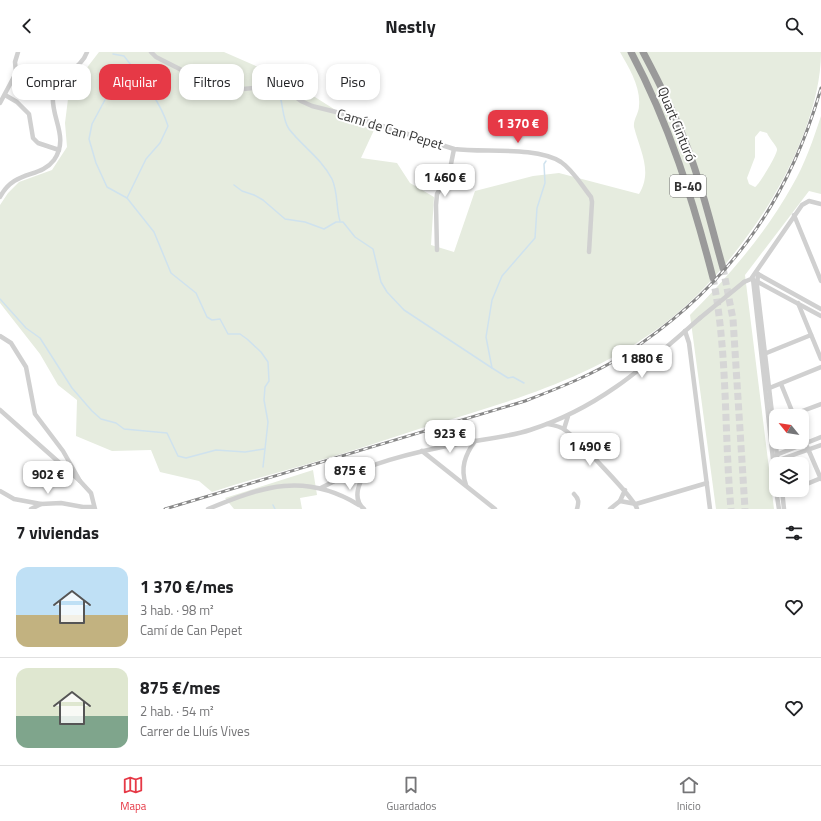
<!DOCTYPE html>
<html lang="es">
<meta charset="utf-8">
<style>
:root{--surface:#fff;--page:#f2f2f2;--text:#202124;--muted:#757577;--line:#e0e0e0;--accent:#e63946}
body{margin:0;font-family:"Titillium Web",sans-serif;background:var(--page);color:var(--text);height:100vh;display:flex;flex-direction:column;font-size:15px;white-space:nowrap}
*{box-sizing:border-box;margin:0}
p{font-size:13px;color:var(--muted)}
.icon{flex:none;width:22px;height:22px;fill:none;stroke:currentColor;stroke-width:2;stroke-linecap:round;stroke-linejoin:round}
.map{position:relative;height:457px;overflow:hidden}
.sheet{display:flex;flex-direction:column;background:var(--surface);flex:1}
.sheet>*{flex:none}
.banner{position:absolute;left:12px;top:12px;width:400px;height:36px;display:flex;gap:8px}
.needle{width:26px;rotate:300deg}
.controls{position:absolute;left:769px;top:357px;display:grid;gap:8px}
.controls a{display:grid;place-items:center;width:40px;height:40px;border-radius:8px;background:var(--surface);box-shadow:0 2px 6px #0003;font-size:20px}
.price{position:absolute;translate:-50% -34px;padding:0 9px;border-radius:8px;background:#fff;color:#222;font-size:13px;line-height:26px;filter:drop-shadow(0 1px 2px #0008)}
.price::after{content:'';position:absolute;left:50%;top:24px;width:12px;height:9px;margin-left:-6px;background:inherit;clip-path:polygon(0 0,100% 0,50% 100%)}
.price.selected{background:var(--accent);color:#fff}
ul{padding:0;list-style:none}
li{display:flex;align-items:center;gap:12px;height:100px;padding:0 16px}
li+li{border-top:1px solid var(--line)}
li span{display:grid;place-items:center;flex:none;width:112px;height:80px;border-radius:12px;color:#555}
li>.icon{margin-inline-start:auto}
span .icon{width:48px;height:48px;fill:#fffc;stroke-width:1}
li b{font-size:17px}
h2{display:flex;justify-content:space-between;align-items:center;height:48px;padding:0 16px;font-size:17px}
.chip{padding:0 14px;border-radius:12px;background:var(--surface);box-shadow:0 2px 6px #0003;font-size:14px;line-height:36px}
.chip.selected{background:var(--accent);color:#fff}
header{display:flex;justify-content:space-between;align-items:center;height:52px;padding:0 16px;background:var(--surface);font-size:18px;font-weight:700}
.tabs{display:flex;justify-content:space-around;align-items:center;height:56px;border-top:1px solid var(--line);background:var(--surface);font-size:11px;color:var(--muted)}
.tabs a{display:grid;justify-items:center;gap:2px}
.tabs .selected{color:var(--accent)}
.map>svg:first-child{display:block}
.green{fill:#e6ecdf;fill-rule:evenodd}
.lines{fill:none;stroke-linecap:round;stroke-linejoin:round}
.stream{stroke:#cfe2ee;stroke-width:1.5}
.highway-tunnel{stroke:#d6d6d6;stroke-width:7;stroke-dasharray:7 3.5;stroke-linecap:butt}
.minor{stroke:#d0d0d0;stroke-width:4.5}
.highway{stroke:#9a9a9a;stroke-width:7}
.rail-casing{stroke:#888;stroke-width:3}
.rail{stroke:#fff;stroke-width:1.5;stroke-dasharray:4.5;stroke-linecap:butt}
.minor-bridge{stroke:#d0d0d0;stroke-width:4.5}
.labels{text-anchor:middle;stroke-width:4;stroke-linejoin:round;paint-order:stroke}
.shield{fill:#fff;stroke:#707070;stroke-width:1}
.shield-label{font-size:13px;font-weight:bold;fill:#333}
.street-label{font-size:14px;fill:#333;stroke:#fff}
</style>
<header><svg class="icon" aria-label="back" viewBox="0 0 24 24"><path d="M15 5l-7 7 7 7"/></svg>Nestly<svg class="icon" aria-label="search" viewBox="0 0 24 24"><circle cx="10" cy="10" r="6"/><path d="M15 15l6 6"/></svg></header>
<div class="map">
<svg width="821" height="457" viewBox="0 0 821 457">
<rect width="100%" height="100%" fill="#fff"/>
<g class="green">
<path d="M99,0H224L288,28L345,64L362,74L374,78L361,106L397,111L410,131L434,145L431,193L454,200L475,139L533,124L559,121L639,142C653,119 640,99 634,75C633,68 639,61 639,54C641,35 629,16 620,0H821C821,51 795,109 769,152C739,200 699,248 653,280C584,329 505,351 425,375C390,386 356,398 321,408C285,419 248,428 212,440L199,429L160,420L151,398L112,399L76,384L77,348L58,333L40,302L0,251V153L8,141L19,130L52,118L67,95L65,71L69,39ZM760,79L767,81C769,86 776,93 777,97C778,102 758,134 755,135L749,132L747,126L755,105V85Z"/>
<path d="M821,64V142L809,139L745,223L774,457H716L690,263C729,224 765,182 792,134C805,112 813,88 821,64Z"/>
<polygon points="313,418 317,443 300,446 302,457 234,457 225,446"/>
</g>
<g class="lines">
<g class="stream">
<path d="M113,2L124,4C140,25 160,48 168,74L160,91L146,107L127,146L154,180L171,221L196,241L207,265L212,268L220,267L228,282H240L247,287L261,300L268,310L269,329L265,335L264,348L268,370L263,415"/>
<polyline points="114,39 107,44 92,72 89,87 96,111 107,135 127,146"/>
<path d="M280,44C283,54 283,69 289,77C302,94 322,107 332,127C338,140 336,156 340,169"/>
<polyline points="234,133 242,139 254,143 263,148 285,167 305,170 324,177 336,170 343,170 355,185 373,197 381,230 387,240 404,258 492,316"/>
<polyline points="0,247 26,276 40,286 72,336 92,359 101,367 116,371 124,377 167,381 178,404 186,406 216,398 245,400 264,397"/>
<polyline points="524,331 513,325 508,326 492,316 486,285 492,248 502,224 535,186 537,156 545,131 544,112 546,109"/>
<polyline points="273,453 275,457"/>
</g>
<g class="highway-tunnel">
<polyline points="723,216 733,267 745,457"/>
<path d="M713,226C728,301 724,381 731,457"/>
</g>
<g class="minor">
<path d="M151,0L156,5L223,39L275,34L283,36L301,49L312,54L348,63L454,97C484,101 535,94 561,110C573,118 582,134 591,145L592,150L589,200"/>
<polyline points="5,43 17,50 29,62 33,86 38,91 59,98"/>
<polyline points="0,51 16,21 15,10 18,0"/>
<path d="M0,145C15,117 40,127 54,108C70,85 50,65 53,42C57,23 81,18 87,0"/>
<polyline points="794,163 821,229"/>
<polyline points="437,198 436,153 437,142 449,122 454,97"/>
<polyline points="756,221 821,257"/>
<polyline points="758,222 757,234 778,412"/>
<polyline points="753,227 776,434"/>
<polyline points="756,229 821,264"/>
<polyline points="744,230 751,227 802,153 809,149 821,152"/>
<polyline points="798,251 821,307"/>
<polyline points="685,279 689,291 710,457"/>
<polyline points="0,284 11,291 26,315 35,362 63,399 80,429"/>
<polyline points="764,302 811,283"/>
<polyline points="781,332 794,364"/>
<polyline points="767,337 821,315"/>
<polyline points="0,358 80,429 91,441 95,457"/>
<polyline points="789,364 821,352"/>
<path d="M547,372C553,373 560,374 565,378C576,386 636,448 637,457"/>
<polyline points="564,377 568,364"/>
<polyline points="802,383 821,427"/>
<polyline points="422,399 495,457"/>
<polyline points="776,403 821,385"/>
<polyline points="776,409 821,393"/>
<path d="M466,433C460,416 465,403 475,389"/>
<polyline points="802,434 821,426"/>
<path d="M321,436C364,412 414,400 462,391C485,387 508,385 530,378C600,356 646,313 700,266"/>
<polyline points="776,438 779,457"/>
<polyline points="782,438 784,457"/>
<polyline points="0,439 14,447 41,452 61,451 83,455 94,455"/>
<path d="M574,442C579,447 579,450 577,457"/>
<polyline points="782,442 792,438"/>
<polyline points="620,449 636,452 707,431"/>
<polyline points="31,457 41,452"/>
<path d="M208,457C263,434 305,420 359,453"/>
<path d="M364,457C351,446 360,429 367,417"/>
<polyline points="610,457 620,449 625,438"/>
</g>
<g class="highway">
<path d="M631,0C669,71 693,148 713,226"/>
<path d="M643,0C659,30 674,60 686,92C702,132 711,174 723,216"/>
</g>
<defs>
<path id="rail" d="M165,457L525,349C559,336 594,322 624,303C725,238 788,152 821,36"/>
</defs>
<use href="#rail" class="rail-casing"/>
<use href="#rail" class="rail"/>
<polyline class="minor-bridge" points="700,266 744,230"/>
</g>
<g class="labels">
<rect class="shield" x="670" y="123" width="36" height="22" rx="3"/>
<g class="shield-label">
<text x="688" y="139">B-40</text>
</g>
<g class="street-label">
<text transform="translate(677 72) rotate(68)" y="5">Quart Cinturó</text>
<text transform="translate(390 77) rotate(17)" y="5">Camí de Can Pepet</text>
</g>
</g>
</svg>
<div class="controls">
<a><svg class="needle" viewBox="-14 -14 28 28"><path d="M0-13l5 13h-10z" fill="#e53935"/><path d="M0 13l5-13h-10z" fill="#757577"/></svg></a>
<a><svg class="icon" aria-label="layers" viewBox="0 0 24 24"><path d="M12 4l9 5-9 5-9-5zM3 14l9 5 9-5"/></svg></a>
</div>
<b class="price selected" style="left:518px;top:92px">1 370 €</b>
<b class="price" style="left:445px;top:146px">1 460 €</b>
<b class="price" style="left:642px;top:327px">1 880 €</b>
<b class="price" style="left:450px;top:402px">923 €</b>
<b class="price" style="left:590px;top:415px">1 490 €</b>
<b class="price" style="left:350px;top:439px">875 €</b>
<b class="price" style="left:48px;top:443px">902 €</b>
<div class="banner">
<a class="chip">Comprar</a>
<a class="chip selected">Alquilar</a>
<a class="chip">Filtros</a>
<a class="chip">Nuevo</a>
<a class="chip">Piso</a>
</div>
</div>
<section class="sheet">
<h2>7 viviendas<svg class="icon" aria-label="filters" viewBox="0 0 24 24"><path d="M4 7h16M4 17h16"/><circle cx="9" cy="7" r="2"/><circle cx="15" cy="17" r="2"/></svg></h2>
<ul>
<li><span style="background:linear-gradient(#bfe0f5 60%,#c2b280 0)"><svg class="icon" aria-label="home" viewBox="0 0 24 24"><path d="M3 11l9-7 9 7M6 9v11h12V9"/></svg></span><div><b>1 370 €/mes</b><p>3 hab. · 98 m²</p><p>Camí de Can Pepet</p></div><svg class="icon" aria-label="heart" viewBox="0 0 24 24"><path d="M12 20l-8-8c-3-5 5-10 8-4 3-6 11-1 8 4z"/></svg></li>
<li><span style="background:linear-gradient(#dfe7d0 60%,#7fa58c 0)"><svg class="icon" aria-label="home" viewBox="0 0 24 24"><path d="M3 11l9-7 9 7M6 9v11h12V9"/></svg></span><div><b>875 €/mes</b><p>2 hab. · 54 m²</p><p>Carrer de Lluís Vives</p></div><svg class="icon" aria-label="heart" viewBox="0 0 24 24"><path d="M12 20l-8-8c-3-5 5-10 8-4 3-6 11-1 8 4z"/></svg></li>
</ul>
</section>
<nav class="tabs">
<a class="selected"><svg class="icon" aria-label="map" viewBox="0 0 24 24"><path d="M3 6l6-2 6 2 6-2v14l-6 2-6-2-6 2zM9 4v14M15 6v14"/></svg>Mapa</a>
<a><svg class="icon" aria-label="saved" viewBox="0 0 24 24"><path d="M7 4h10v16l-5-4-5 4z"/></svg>Guardados</a>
<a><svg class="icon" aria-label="home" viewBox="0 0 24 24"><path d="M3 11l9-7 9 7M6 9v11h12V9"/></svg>Inicio</a>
</nav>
